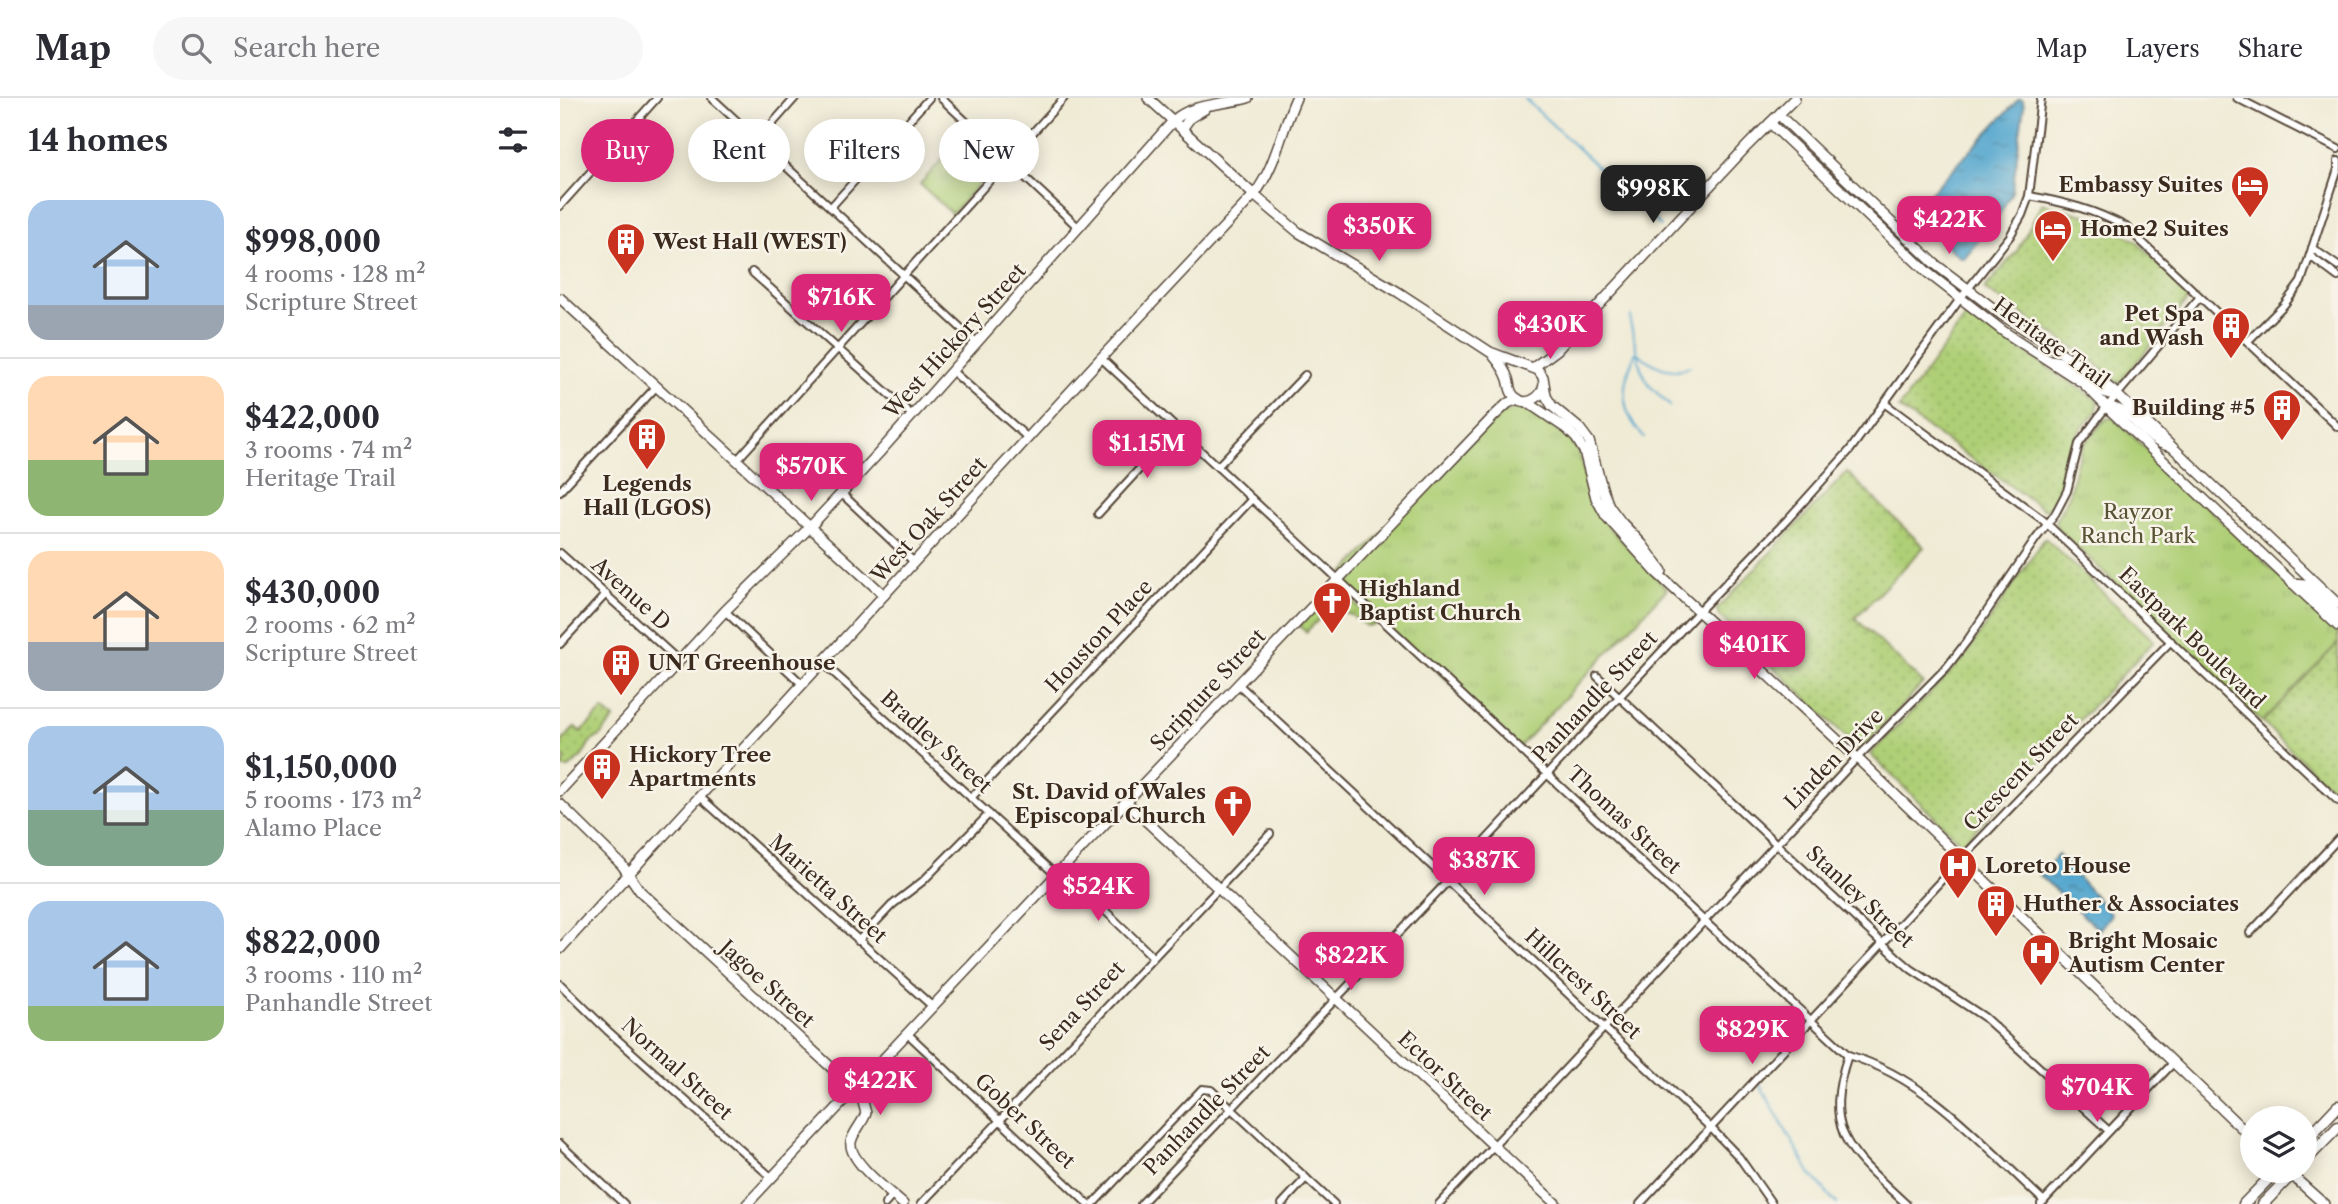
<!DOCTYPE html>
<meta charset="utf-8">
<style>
:root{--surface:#fff;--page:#f7f7f7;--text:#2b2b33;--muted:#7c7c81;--line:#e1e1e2;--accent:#db2777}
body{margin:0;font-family:"Libre Caslon Text",serif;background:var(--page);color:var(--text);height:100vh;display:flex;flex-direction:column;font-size:26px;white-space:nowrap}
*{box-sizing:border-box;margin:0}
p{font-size:23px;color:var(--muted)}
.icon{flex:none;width:38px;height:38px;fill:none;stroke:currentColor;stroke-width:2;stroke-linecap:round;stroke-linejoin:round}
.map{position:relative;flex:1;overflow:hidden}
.drawer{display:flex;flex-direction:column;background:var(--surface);width:560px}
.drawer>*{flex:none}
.guide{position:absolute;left:21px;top:21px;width:665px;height:63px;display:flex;gap:14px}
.controls{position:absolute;left:1680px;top:1008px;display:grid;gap:14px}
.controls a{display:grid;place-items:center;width:77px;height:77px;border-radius:50%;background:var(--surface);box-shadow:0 4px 18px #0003;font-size:35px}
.price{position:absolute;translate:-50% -60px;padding:0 16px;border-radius:14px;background:var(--accent);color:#fff;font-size:23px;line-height:46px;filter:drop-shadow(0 2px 4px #0008)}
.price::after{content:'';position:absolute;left:50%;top:42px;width:21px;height:16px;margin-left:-10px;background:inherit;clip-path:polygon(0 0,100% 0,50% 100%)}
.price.active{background:#222;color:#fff}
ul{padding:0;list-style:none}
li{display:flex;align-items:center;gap:21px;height:175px;padding:0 28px}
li+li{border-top:2px solid var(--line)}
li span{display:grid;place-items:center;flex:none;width:196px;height:140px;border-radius:21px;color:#555}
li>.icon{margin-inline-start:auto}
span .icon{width:84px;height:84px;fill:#fffc;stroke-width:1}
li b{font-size:30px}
h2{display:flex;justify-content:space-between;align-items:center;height:84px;padding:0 28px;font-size:30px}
.pill{padding:0 24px;border-radius:32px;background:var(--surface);box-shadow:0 4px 18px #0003;font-size:24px;line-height:63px}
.pill.active{background:var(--accent);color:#fff}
header{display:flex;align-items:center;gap:42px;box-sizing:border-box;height:98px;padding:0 35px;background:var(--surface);border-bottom:2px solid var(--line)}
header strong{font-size:33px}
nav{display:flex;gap:38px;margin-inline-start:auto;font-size:24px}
.search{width:490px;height:63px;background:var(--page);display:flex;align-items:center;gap:18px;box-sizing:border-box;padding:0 24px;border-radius:38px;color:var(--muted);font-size:26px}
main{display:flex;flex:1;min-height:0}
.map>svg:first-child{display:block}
.grass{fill:url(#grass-dots);stroke:#757c4a;stroke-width:2}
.park{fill:url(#park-tufts);stroke:#757c4a;stroke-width:2}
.water{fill:url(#water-ripples);stroke:#476876;stroke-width:2}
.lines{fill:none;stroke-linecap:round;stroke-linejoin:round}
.stream{stroke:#53a6ce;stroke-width:2}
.street-casing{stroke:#564739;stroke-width:10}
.secondary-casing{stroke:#564739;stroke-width:12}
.primary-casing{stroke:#564739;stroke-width:13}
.street{stroke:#fff;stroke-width:6}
.secondary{stroke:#fff;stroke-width:9}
.primary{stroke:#fff;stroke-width:10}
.labels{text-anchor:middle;stroke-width:5;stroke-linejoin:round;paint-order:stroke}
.poi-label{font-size:21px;font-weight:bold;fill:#3b2a1e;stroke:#f7f3e8;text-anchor:start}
.street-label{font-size:21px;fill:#3b2a1e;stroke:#f7f3e8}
.park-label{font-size:21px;fill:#585334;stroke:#f7f3e8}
</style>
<header>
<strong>Map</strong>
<div class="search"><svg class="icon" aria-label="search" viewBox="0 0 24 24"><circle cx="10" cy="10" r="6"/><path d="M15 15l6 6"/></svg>Search here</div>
<nav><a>Map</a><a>Layers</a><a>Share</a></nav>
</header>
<main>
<section class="drawer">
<h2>14 homes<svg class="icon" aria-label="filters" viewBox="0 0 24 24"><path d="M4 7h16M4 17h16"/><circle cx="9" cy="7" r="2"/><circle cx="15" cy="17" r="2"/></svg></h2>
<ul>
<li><span style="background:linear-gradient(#a9c7e8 75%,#9aa5b1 0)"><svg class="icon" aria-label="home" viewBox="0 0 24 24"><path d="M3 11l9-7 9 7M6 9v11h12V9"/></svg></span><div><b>$998,000</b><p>4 rooms · 128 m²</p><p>Scripture Street</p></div></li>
<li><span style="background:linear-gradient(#ffd9b3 60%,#8fb573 0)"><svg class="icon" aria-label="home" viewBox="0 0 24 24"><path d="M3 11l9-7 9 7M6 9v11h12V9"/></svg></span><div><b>$422,000</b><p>3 rooms · 74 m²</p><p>Heritage Trail</p></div></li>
<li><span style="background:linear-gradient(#ffd9b3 65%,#9aa5b1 0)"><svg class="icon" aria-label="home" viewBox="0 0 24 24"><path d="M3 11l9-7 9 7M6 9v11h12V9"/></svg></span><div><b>$430,000</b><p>2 rooms · 62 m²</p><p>Scripture Street</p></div></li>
<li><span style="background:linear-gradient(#a9c7e8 60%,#7fa58c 0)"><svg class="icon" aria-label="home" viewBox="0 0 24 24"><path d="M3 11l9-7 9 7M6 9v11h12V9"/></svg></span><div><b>$1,150,000</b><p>5 rooms · 173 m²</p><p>Alamo Place</p></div></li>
<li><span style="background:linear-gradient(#a9c7e8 75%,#8fb573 0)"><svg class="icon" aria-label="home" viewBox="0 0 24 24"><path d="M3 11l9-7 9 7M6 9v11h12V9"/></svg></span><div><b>$822,000</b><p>3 rooms · 110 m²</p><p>Panhandle Street</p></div></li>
</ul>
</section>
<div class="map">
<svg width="1778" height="1106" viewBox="0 0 1778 1106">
<defs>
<pattern id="grass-dots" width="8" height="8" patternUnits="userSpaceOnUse" patternTransform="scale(1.75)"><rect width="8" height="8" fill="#afcf76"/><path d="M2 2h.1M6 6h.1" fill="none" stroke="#97b266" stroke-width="1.8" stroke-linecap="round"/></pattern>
<pattern id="park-tufts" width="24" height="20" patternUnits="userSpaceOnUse" patternTransform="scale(1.75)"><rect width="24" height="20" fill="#afcf76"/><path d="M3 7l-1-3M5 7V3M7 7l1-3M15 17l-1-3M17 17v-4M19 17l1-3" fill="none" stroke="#97b266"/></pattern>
<pattern id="water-ripples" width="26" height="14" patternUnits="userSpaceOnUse" patternTransform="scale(1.75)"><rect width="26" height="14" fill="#53a6ce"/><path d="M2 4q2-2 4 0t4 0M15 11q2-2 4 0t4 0" fill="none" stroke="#4687a7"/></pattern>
</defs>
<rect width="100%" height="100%" fill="#f7f3e8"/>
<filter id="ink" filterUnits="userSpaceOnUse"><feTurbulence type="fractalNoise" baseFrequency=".0143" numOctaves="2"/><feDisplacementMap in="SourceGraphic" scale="14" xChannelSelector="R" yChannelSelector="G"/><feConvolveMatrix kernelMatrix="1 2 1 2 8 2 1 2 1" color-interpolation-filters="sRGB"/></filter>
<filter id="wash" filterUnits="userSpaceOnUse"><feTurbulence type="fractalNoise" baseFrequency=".00686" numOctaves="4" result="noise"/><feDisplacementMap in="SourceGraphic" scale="28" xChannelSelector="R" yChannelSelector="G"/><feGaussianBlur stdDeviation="1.57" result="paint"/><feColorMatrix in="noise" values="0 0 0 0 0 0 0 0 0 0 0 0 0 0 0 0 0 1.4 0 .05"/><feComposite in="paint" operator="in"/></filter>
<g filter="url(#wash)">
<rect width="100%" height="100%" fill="#f0ebd5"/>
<g class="grass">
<polygon points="1482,105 1542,122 1575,142 1628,193 1630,199 1559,286 1531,261 1424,191 1457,153"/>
<path d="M1408,216L1538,303L1537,313C1525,326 1515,336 1509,353C1502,372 1506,403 1485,412L1339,310Z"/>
<polygon points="1287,374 1364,449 1295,520 1363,585 1300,652 1158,516 1157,511"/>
<polygon points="1485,440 1594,543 1402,746 1310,656 1403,561"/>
<polygon points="774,486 817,526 806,528 791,517 783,514 782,509 772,511 771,515 762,518 746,534 739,528"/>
<polygon points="1778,545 1778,697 1702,624"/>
<polygon points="43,612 54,621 40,638 30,644 22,658 9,670 0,670 6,661 0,656 0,646 15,629 21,634"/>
</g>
<g class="park">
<polygon points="388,55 420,85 392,116 360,86"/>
<polygon points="962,309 1011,342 1019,355 1029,396 1045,425 1107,491 959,649 777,482 934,318"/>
<polygon points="1549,320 1553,320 1580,345 1778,535 1778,545 1702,624 1497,430 1495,423 1509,398 1516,366 1524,346 1545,322"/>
</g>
<g class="water">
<polygon points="1459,1 1463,2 1464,8 1452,94 1437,121 1404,160 1400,160 1357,119 1358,108"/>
<polygon points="1498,757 1551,816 1539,832 1479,777"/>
</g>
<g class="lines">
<g class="stream">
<polyline points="965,1 1101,128"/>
<polyline points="1071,218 1070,224 1081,271 1089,287 1110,308"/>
<path d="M1084,339C1058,311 1061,286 1076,254C1093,267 1109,278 1130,268"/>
<polyline points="1200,987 1250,1075 1277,1106"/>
</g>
</g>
</g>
<g filter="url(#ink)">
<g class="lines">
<defs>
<g id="street">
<polyline points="152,0 416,244"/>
<polyline points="381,0 519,130"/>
<polyline points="1677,0 1778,51"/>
<polyline points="198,42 235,0"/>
<path d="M1469,98C1504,104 1535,112 1566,129L1778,329"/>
<polyline points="0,108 97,0"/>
<polyline points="271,109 369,0"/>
<polyline points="1752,150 1778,168"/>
<polyline points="1750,158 1778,179"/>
<polyline points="192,174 352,317"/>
<polyline points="1688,243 1724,207 1741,184 1778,71 1778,63"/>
<path d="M541,260L1288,957C1369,981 1424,1048 1484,1103"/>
<polyline points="392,273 468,340"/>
<polyline points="1324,305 1483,422 1778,703"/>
<polyline points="177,362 504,0"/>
<polyline points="658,368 745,277"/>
<polyline points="0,393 96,289"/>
<polyline points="281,395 354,464"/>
<polyline points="538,416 617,330"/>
<polyline points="0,455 119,563"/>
<polyline points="165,513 242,586"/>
<polyline points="0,546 46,496"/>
<polyline points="262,564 496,777"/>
<polyline points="1037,578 1337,859 1351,871 1424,919 1549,1033"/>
<polyline points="678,586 1151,1030 1179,1059 1212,1106"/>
<polyline points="139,698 373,909"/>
<polyline points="411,700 692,401"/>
<polyline points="502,771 593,859"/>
<polyline points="1690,835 1778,741"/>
<polyline points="298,843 332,807 363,783 429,716"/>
<polyline points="0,886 48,933 212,1080"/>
<polyline points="348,936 528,1106"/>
<path d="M1288,957C1261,1037 1292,1055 1346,1106"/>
<polyline points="0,1046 64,1106"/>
<polyline points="325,1106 333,1097"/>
<polyline points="361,1106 710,736"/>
<polyline points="533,1106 642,991 651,992 774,1106"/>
<polyline points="581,1106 887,784 1140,512 1227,422 1290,352 1400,201 1450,138 1462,117 1469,98 1481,0"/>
<polyline points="722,1106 746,1080"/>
<polyline points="879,1106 1297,660 1387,569 1407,543 1475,442 1495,416 1507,393 1519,346 1540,317 1639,200"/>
<polyline points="1080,1106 1402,760 1611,543"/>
<polyline points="1481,1106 1614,964"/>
</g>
<g id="secondary">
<polyline points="588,0 694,97 738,134 838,194 930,254 978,272 983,279 986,298 992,308 1020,331 1029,343 1043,393 1049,408 1061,424 1082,446 1102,473"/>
<polyline points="1219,17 1375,166 1442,217 1519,266 1552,292 1778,506"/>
<polyline points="1210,25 1368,175 1443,233 1523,285 1554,316 1778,528"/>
<polyline points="622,31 630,20 645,11"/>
<polyline points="0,200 324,497"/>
<path d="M933,257C939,264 945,272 948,281C950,287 949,293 954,298C965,310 981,301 984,287"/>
<path d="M1490,262C1520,264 1532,296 1556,297"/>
<polyline points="974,269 997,252 1187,48 1235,0"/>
<polyline points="967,304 1007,331 1016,340 1024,353 1036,400 1046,418 1096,474 1297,660 1692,1040"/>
<path d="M1548,309C1572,310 1583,341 1608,348"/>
<polyline points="1732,485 1745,486 1778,517"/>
<path d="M0,693L165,513L250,429L318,356L613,23C632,5 663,7 688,0"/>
<polyline points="566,704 996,1106"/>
<path d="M0,706L62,767L80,793L301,997L306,1015C303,1025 293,1034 291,1044C288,1063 330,1094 343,1106"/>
<path d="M0,851L541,260L694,97C716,68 721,33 736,0"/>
<polyline points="1727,1073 1764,1106"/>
<polyline points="187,1106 499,774 934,318 948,305 958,301"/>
</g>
<g id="primary">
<polyline points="1745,1043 1778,1008"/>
<polyline points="1745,1063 1778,1029"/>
<polyline points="1684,1106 1716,1073"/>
<polyline points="1703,1106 1735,1073"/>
</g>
</defs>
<use href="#street" class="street-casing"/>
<use href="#secondary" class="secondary-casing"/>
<use href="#primary" class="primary-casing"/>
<use href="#street" class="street"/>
<use href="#secondary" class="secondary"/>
<use href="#primary" class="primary"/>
</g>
</g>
<defs>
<symbol id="hotel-pin" viewBox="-11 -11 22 30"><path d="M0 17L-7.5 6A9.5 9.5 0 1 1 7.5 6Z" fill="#c8321e" stroke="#f7f3e8"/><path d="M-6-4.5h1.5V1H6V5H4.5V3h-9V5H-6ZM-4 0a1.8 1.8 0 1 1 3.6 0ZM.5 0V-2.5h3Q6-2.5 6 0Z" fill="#fff"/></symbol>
<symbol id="building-pin" viewBox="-11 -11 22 30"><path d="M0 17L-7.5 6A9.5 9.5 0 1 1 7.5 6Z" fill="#c8321e" stroke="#f7f3e8"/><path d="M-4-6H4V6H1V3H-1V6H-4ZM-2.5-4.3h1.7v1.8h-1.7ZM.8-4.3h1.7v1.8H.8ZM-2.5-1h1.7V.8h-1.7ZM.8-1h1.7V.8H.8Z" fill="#fff"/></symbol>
<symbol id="church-pin" viewBox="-11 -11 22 30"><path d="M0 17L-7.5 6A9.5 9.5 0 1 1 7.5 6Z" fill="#c8321e" stroke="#f7f3e8"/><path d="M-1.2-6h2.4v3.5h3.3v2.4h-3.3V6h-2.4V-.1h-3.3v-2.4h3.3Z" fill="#fff"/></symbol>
<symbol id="hospital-pin" viewBox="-11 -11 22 30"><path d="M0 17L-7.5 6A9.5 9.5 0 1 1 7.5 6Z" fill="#c8321e" stroke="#f7f3e8"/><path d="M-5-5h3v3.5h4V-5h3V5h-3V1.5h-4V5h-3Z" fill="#fff"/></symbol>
</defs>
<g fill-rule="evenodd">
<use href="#hotel-pin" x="1668" y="65" width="44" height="60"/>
<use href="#hotel-pin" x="1471" y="109" width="44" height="60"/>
<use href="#building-pin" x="44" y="122" width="44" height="60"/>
<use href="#building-pin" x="1649" y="206" width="44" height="60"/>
<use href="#building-pin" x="1700" y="288" width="44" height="60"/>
<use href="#building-pin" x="65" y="317" width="44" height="60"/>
<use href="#church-pin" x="750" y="481" width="44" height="60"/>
<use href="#building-pin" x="39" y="543" width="44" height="60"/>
<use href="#building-pin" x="20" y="647" width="44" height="60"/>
<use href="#church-pin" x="651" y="684" width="44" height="60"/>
<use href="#hospital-pin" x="1376" y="746" width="44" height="60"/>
<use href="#building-pin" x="1414" y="784" width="44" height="60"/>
<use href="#hospital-pin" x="1459" y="833" width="44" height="60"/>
</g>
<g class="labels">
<g class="poi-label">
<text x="1663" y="94" text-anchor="end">Embassy Suites</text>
<text x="1520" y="138">Home2 Suites</text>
<text x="93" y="151">West Hall (WEST)</text>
<text x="1644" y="223" text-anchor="end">Pet Spa<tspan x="1644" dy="24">and Wash</tspan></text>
<text x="1695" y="317" text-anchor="end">Building #5</text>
<text x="87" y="393" text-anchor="middle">Legends<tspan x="87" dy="24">Hall (LGOS)</tspan></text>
<text x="799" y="498">Highland<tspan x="799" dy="24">Baptist Church</tspan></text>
<text x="88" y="572">UNT Greenhouse</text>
<text x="69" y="664">Hickory Tree<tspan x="69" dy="24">Apartments</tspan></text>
<text x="646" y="701" text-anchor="end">St. David of Wales<tspan x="646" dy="24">Episcopal Church</tspan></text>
<text x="1425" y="775">Loreto House</text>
<text x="1463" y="813">Huther &amp; Associates</text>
<text x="1508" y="850">Bright Mosaic<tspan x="1508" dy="24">Autism Center</tspan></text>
</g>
<g class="street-label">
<text transform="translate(395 243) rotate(-48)" y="7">West Hickory Street</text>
<text transform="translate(1491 245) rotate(36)" y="7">Heritage Trail</text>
<text transform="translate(369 422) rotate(-48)" y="7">West Oak Street</text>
<text transform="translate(71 496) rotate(42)" y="7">Avenue D</text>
<text transform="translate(539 538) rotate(-47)" y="7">Houston Place</text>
<text transform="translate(1632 540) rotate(44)" y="7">Eastpark Boulevard</text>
<text transform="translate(648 592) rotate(-47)" y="7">Scripture Street</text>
<text transform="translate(1035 599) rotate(-47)" y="7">Panhandle Street</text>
<text transform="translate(376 644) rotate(42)" y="7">Bradley Street</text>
<text transform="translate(1274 661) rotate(-46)" y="7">Linden Drive</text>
<text transform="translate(1461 674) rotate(-46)" y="7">Crescent Street</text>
<text transform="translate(1064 722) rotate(43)" y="7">Thomas Street</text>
<text transform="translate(268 791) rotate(42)" y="7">Marietta Street</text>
<text transform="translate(1300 799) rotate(43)" y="7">Stanley Street</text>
<text transform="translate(207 886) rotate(42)" y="7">Jagoe Street</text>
<text transform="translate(1023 886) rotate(43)" y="7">Hillcrest Street</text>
<text transform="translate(522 908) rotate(-47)" y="7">Sena Street</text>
<text transform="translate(117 971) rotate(42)" y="7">Normal Street</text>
<text transform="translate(885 978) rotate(43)" y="7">Ector Street</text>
<text transform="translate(647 1012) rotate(-46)" y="7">Panhandle Street</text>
<text transform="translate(465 1023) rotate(43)" y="7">Gober Street</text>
</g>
<g class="park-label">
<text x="1578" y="421">Rayzor<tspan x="1578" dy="24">Ranch Park</tspan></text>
</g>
</g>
</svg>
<div class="controls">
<a><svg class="icon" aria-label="layers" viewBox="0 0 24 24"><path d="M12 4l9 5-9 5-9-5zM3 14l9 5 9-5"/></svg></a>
</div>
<b class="price active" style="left:1093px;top:127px">$998K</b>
<b class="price" style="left:1389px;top:158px">$422K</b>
<b class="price" style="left:819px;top:165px">$350K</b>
<b class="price" style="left:281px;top:236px">$716K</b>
<b class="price" style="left:990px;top:263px">$430K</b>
<b class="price" style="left:587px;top:382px">$1.15M</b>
<b class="price" style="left:251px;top:405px">$570K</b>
<b class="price" style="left:1194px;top:583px">$401K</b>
<b class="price" style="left:924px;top:799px">$387K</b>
<b class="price" style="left:538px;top:825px">$524K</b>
<b class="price" style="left:791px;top:894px">$822K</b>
<b class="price" style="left:1192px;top:968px">$829K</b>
<b class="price" style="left:320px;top:1019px">$422K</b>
<b class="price" style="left:1537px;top:1026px">$704K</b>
<div class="guide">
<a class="pill active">Buy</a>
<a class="pill">Rent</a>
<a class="pill">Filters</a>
<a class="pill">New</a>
</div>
</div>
</main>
